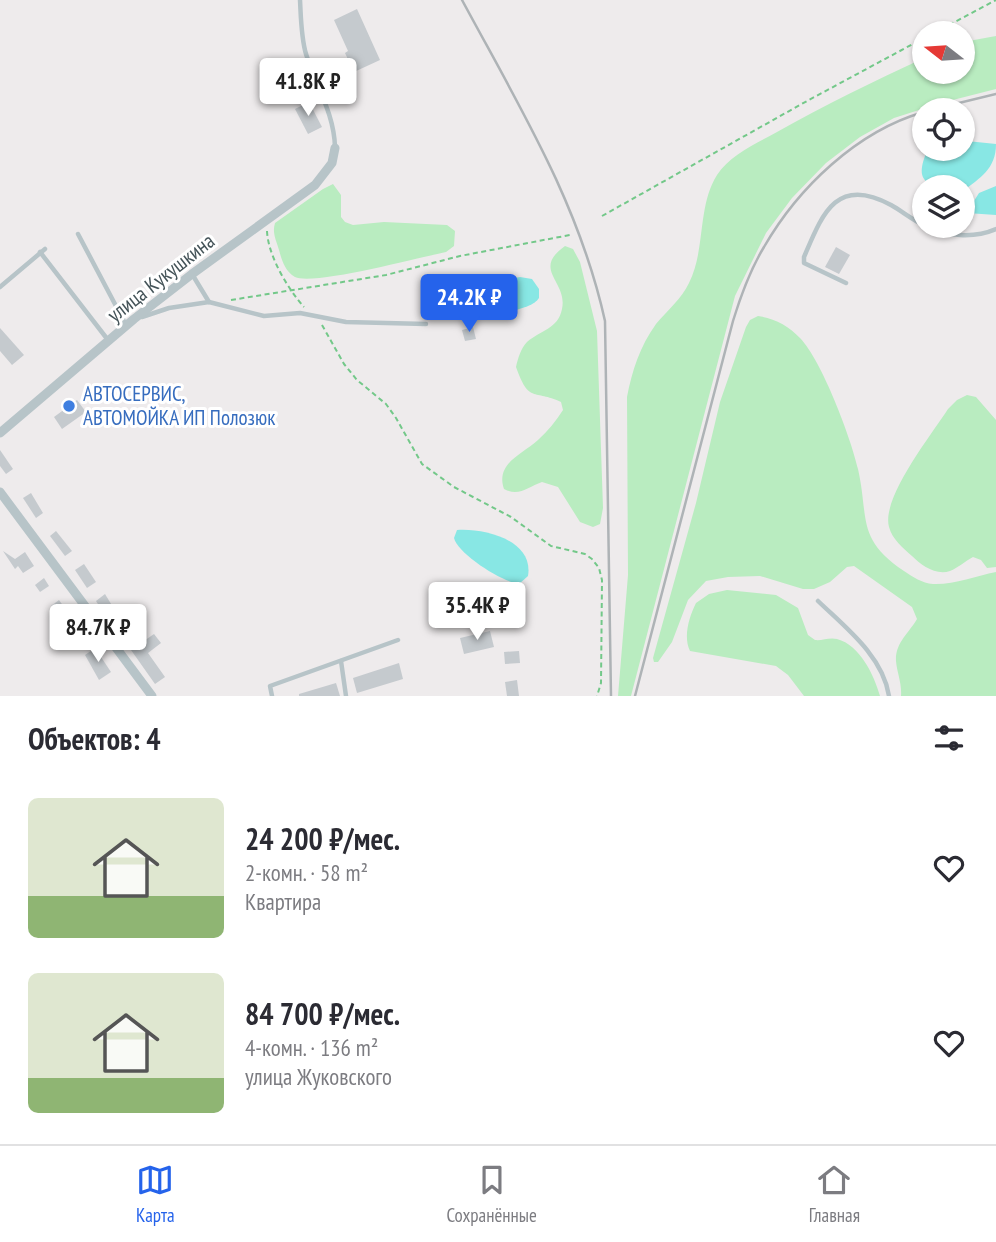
<!DOCTYPE html>
<html lang="ru">
<meta charset="utf-8">
<style>
:root{--surface:#fff;--page:#f2f2f3;--text:#2b2b33;--muted:#7c7c81;--line:#e1e1e2;--accent:#2563eb}
body{margin:0;font-family:"PT Sans Narrow",sans-serif;background:var(--page);color:var(--text);height:100vh;display:flex;flex-direction:column;font-size:26px;white-space:nowrap}
*{box-sizing:border-box;margin:0}
p{font-size:23px;color:var(--muted)}
.icon{flex:none;width:38px;height:38px;fill:none;stroke:currentColor;stroke-width:2;stroke-linecap:round;stroke-linejoin:round}
.map{position:relative;height:696px;overflow:hidden}
.sheet{display:flex;flex-direction:column;background:var(--surface);flex:1}
.sheet>*{flex:none}
.needle{width:46px;rotate:287deg}
.controls{position:absolute;left:912px;top:21px;display:grid;gap:14px}
.controls a{display:grid;place-items:center;width:63px;height:63px;border-radius:50%;background:var(--surface);box-shadow:0 2px 5px #0004;font-size:35px}
.price{position:absolute;translate:-50% -60px;padding:0 16px;border-radius:7px;background:#fff;color:#222;font-size:23px;line-height:46px;filter:drop-shadow(0 2px 4px #0008)}
.price::after{content:'';position:absolute;left:50%;top:42px;width:21px;height:16px;margin-left:-10px;background:inherit;clip-path:polygon(0 0,100% 0,50% 100%)}
.price.on{background:var(--accent);color:#fff}
ul{padding:0;list-style:none}
li{display:flex;align-items:center;gap:21px;height:175px;padding:0 28px}
li span{display:grid;place-items:center;flex:none;width:196px;height:140px;border-radius:10px;color:#555}
li>.icon{margin-inline-start:auto}
span .icon{width:84px;height:84px;fill:#fffc;stroke-width:1}
li b{font-size:30px}
h2{display:flex;justify-content:space-between;align-items:center;height:84px;padding:0 28px;font-size:30px}
.tab-bar{display:flex;justify-content:space-around;align-items:center;height:98px;border-top:2px solid var(--line);background:var(--surface);font-size:19px;color:var(--muted)}
.tab-bar a{display:grid;justify-items:center;gap:4px}
.tab-bar .on{color:var(--accent)}
.map>svg:first-child{display:block}
.green{fill:#b9ecc0}
.water{fill:#88e7e4}
.building{fill:#c5cace}
.lines{fill:none;stroke-linecap:round;stroke-linejoin:round}
.path{stroke:#73c889;stroke-width:2;stroke-dasharray:5 3.5;stroke-linecap:butt}
.lane{stroke:#b7c4c8;stroke-width:4.5}
.street{stroke:#b7c4c8;stroke-width:9}
.rail{stroke:#aeb3b6;stroke-width:2.5}
.shop-dot{fill:#3f7fe0;stroke:#fff;stroke-width:2.5}
.labels{text-anchor:middle;stroke-width:6;stroke-linejoin:round;paint-order:stroke}
.street-label{font-size:21px;fill:#445358;stroke:#fff}
.shop-label{font-size:21px;fill:#366cbe;stroke:#fff;text-anchor:start}
</style>
<div class="map">
<svg width="996" height="696" viewBox="0 0 996 696">
<rect width="100%" height="100%" fill="#eeebec"/>
<g class="green">
<path d="M996,36V89L941,103L894,118L860,137L826,163L792,198L766,233L735,296L631,696H618L628,575L627,397C632,371 640,346 656,324C667,311 682,298 689,283C706,249 697,207 717,175C730,155 757,143 777,132C825,105 874,81 924,58V72H962L963,42Z"/>
<path d="M333,184L341,195V217L345,222L353,225L384,222L447,225L455,231L454,246L446,252C421,257 313,286 295,277C285,271 282,261 279,250C276,240 272,233 275,223L323,189Z"/>
<path d="M565,246L573,249L580,262L597,331L603,508L600,524L593,527L580,522L558,487L542,482C528,487 519,497 504,489C495,463 523,454 538,440C548,431 556,421 563,410L561,402C534,389 529,404 516,367C518,358 521,348 527,342C541,330 558,329 562,309C568,281 531,270 565,246Z"/>
<path d="M758,316C774,318 789,326 800,338C822,361 851,438 858,469C869,518 856,539 904,571C913,577 922,583 933,584C953,585 976,576 996,572V696H901C902,683 897,673 896,661C895,643 909,633 917,619L912,607L854,566L847,567L830,582L814,589H803L760,576L728,577L706,581L688,600L672,642L658,662H654L653,658L696,503L720,402L746,327L750,320Z"/>
<path d="M967,395L976,397L996,420V567L987,568L981,560L973,557C965,561 958,568 950,571C936,576 921,565 912,556C903,548 892,539 889,527C881,498 932,434 948,409L957,400Z"/>
<path d="M727,590L776,595L798,608L808,635L815,640C822,641 829,637 837,639C860,645 874,675 880,696H804L788,675L776,666L690,651C683,637 689,617 696,603L709,594Z"/>
</g>
<g class="water">
<path d="M967,141L996,144C996,169 980,178 963,191L962,187C931,187 911,186 928,149H962L963,142Z"/>
<polygon points="996,186 996,215 967,213 965,207 974,201 979,193"/>
<path d="M520,277L532,279L539,289V298C531,312 477,318 464,308L462,297L466,289L471,286Z"/>
<path d="M457,530C484,528 534,540 528,576L519,584C502,582 458,554 454,538Z"/>
</g>
<g class="building">
<polygon points="357,9 380,60 354,72 345,53 348,51 334,20"/>
<polygon points="300,68 309,84 297,90 289,74"/>
<polygon points="309,102 322,127 308,134 295,109"/>
<polygon points="836,247 850,255 839,274 825,267"/>
<polygon points="473,327 476,339 465,341 462,330"/>
<polygon points="0,328 24,355 12,365 0,351"/>
<polygon points="77,400 86,412 62,429 54,417"/>
<polygon points="0,450 13,469 6,474 0,466"/>
<polygon points="31,493 43,513 36,518 23,498"/>
<polygon points="56,531 72,551 65,556 50,536"/>
<polygon points="3,551 15,559 25,552 34,566 23,573 18,566 15,569"/>
<polygon points="84,564 96,582 87,588 75,570"/>
<polygon points="44,578 49,586 40,592 35,585"/>
<polygon points="105,594 119,617 110,623 96,601"/>
<polygon points="59,600 64,607 56,613 51,606"/>
<polygon points="82,628 87,635 75,644 70,637"/>
<polygon points="490,631 494,647 464,654 460,638"/>
<polygon points="154,634 161,643 148,653 165,677 155,684 131,650"/>
<polygon points="95,648 111,672 99,680 85,655"/>
<polygon points="519,651 520,663 505,664 504,652"/>
<polygon points="399,663 403,679 357,693 353,678"/>
<polygon points="517,680 519,696 507,696 505,682"/>
<polygon points="336,683 340,696 299,696 299,694"/>
</g>
<g class="lines">
<g class="path">
<polyline points="934,33 996,0"/>
<polyline points="602,216 807,101 924,38"/>
<path d="M267,231C268,256 288,289 304,307"/>
<polyline points="231,300 386,275 460,256 570,235"/>
<polyline points="322,325 344,364 357,380 386,404 396,418 422,464 454,487 511,517 551,546 585,554 592,559 599,568 602,580 601,683 597,696"/>
</g>
<g class="lane">
<path d="M300,0C301,18 301,37 306,54C316,86 334,113 335,147"/>
<path d="M925,226C947,236 973,239 996,229"/>
<polyline points="78,234 126,325"/>
<polyline points="40,252 108,340"/>
<polyline points="192,274 209,302"/>
<path d="M846,283L804,263V257C822,215 836,175 891,205C902,211 912,220 924,225"/>
<polyline points="0,287 45,249"/>
<polyline points="142,317 169,308 209,302 264,316 300,313 346,322 426,324"/>
<path d="M818,601C845,627 883,656 889,696"/>
<polyline points="341,661 346,696"/>
<polyline points="272,696 270,686 398,640"/>
</g>
<g class="street">
<polyline points="0,433 134,319 192,274 315,185 332,163 335,148"/>
<polyline points="0,492 152,696"/>
</g>
<g class="rail">
<path d="M462,0C519,106 579,203 605,321L611,696"/>
<polyline points="930,110 996,94"/>
<path d="M635,696L733,321C741,295 750,270 764,247C798,188 857,131 924,112"/>
</g>
</g>
<circle class="shop-dot" cx="69" cy="406" r="7"/>
<g class="labels">
<g class="street-label">
<text transform="translate(161 278) rotate(-38)" y="7">улица Кукушкина</text>
</g>
<g class="shop-label">
<text x="83" y="401">АВТОСЕРВИС,<tspan x="83" dy="24">АВТОМОЙКА ИП Полозюк</tspan></text>
</g>
</g>
</svg>
<div class="controls">
<a><svg class="needle" viewBox="-14 -14 28 28"><path d="M0-13l5 13h-10z" fill="#e53935"/><path d="M0 13l5-13h-10z" fill="#7c7c81"/></svg></a>
<a><svg class="icon" aria-label="locate" viewBox="0 0 24 24"><circle cx="12" cy="12" r="6"/><path d="M12 2v4M12 18v4M2 12h4M18 12h4"/></svg></a>
<a><svg class="icon" aria-label="layers" viewBox="0 0 24 24"><path d="M12 4l9 5-9 5-9-5zM3 14l9 5 9-5"/></svg></a>
</div>
<b class="price" style="left:308px;top:118px">41.8K ₽</b>
<b class="price on" style="left:469px;top:334px">24.2K ₽</b>
<b class="price" style="left:477px;top:642px">35.4K ₽</b>
<b class="price" style="left:98px;top:664px">84.7K ₽</b>
</div>
<section class="sheet">
<h2>Объектов: 4<svg class="icon" aria-label="filters" viewBox="0 0 24 24"><path d="M4 7h16M4 17h16"/><circle cx="9" cy="7" r="2"/><circle cx="15" cy="17" r="2"/></svg></h2>
<ul>
<li><span style="background:linear-gradient(#dfe7d0 70%,#8fb573 0)"><svg class="icon" aria-label="home" viewBox="0 0 24 24"><path d="M3 11l9-7 9 7M6 9v11h12V9"/></svg></span><div><b>24 200 ₽/мес.</b><p>2-комн. · 58 m²</p><p>Квартира</p></div><svg class="icon" aria-label="heart" viewBox="0 0 24 24"><path d="M12 20l-8-8c-3-5 5-10 8-4 3-6 11-1 8 4z"/></svg></li>
<li><span style="background:linear-gradient(#dfe7d0 75%,#8fb573 0)"><svg class="icon" aria-label="home" viewBox="0 0 24 24"><path d="M3 11l9-7 9 7M6 9v11h12V9"/></svg></span><div><b>84 700 ₽/мес.</b><p>4-комн. · 136 m²</p><p>улица Жуковского</p></div><svg class="icon" aria-label="heart" viewBox="0 0 24 24"><path d="M12 20l-8-8c-3-5 5-10 8-4 3-6 11-1 8 4z"/></svg></li>
</ul>
</section>
<nav class="tab-bar">
<a class="on"><svg class="icon" aria-label="map" viewBox="0 0 24 24"><path d="M3 6l6-2 6 2 6-2v14l-6 2-6-2-6 2zM9 4v14M15 6v14"/></svg>Карта</a>
<a><svg class="icon" aria-label="saved" viewBox="0 0 24 24"><path d="M7 4h10v16l-5-4-5 4z"/></svg>Сохранённые</a>
<a><svg class="icon" aria-label="home" viewBox="0 0 24 24"><path d="M3 11l9-7 9 7M6 9v11h12V9"/></svg>Главная</a>
</nav>
